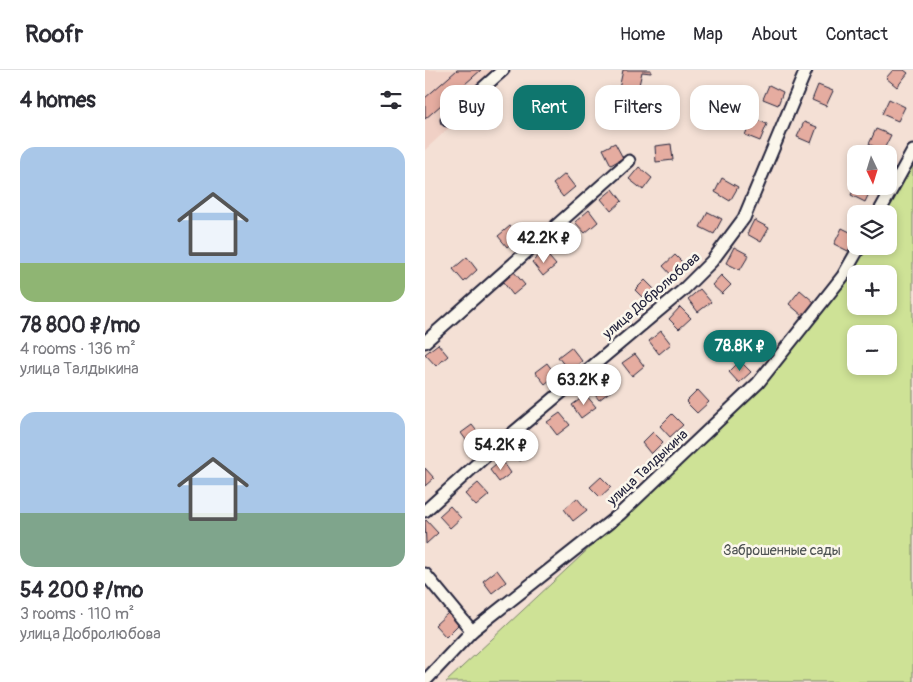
<!DOCTYPE html>
<meta charset="utf-8">
<style>
:root{--surface:#fff;--page:#f7f7f7;--text:#2b2b33;--muted:#7c7c81;--line:#e1e1e2;--accent:#0f766e}
body{margin:0;font-family:Pangolin,sans-serif;background:var(--page);color:var(--text);height:100vh;display:flex;flex-direction:column;font-size:19px;white-space:nowrap}
*{box-sizing:border-box;margin:0}
p{font-size:16px;color:var(--muted)}
.icon{flex:none;width:28px;height:28px;fill:none;stroke:currentColor;stroke-width:2;stroke-linecap:round;stroke-linejoin:round}
.map{position:relative;flex:1;overflow:hidden}
.drawer{display:flex;flex-direction:column;background:var(--surface);width:425px}
.drawer>*{flex:none}
.guide{position:absolute;left:15px;top:15px;width:398px;height:45px;display:flex;gap:10px}
.needle{width:32px;rotate:176deg}
.tools{position:absolute;left:422px;top:75px;display:grid;gap:10px}
.tools a{display:grid;place-items:center;width:50px;height:50px;border-radius:10px;background:var(--surface);box-shadow:0 2px 8px #0003;font-size:25px}
.price{position:absolute;translate:-50% -42px;padding:0 11px;border-radius:18px;background:#fff;color:#222;font-size:16px;line-height:32px;filter:drop-shadow(0 1px 2px #0008)}
.price::after{content:'';position:absolute;left:50%;top:30px;width:15px;height:11px;margin-left:-8px;background:inherit;clip-path:polygon(0 0,100% 0,50% 100%)}
.price.on{background:var(--accent);color:#fff}
ul{padding:0;list-style:none}
li{display:grid;align-content:center;gap:10px;height:265px;padding:0 20px}
li span{display:grid;place-items:center;height:155px;border-radius:15px;color:#555}
li>.icon{margin-inline-start:auto}
span .icon{width:90px;height:90px;fill:#fffc;stroke-width:1}
li b{font-size:21px}
h2{display:flex;justify-content:space-between;align-items:center;height:60px;padding:0 20px;font-size:21px}
.pill{padding:0 18px;border-radius:15px;background:var(--surface);box-shadow:0 2px 8px #0003;font-size:18px;line-height:45px}
.pill.on{background:var(--accent);color:#fff}
header{display:flex;align-items:center;gap:30px;box-sizing:border-box;height:70px;padding:0 25px;background:var(--surface);border-bottom:1px solid var(--line)}
header strong{font-size:24px}
nav{display:flex;gap:28px;margin-inline-start:auto;font-size:18px}
main{display:flex;flex:1;min-height:0}
.map>svg:first-child{display:block}
.built{fill:#f0d0c5}
.green{fill:#cee296;stroke:#788268;fill-rule:evenodd}
.building{fill:#e5aca0;stroke:#22223b}
.lines{fill:none;stroke-linecap:round;stroke-linejoin:round}
.minor-casing{stroke:#22223b;stroke-width:15}
.minor{stroke:#fbf7ec;stroke-width:11}
.labels{text-anchor:middle;stroke-width:5;stroke-linejoin:round;paint-order:stroke}
.street-label{font-size:14px;fill:#22223b;stroke:#fbf7ec}
.park-label{font-size:14px;fill:#4d5252;stroke:#fbf7ec}
</style>
<header>
<strong>Roofr</strong>
<nav><a>Home</a><a>Map</a><a>About</a><a>Contact</a></nav>
</header>
<main>
<section class="drawer">
<h2>4 homes<svg class="icon" aria-label="filters" viewBox="0 0 24 24"><path d="M4 7h16M4 17h16"/><circle cx="9" cy="7" r="2"/><circle cx="15" cy="17" r="2"/></svg></h2>
<ul>
<li><span style="background:linear-gradient(#a9c7e8 75%,#8fb573 0)"><svg class="icon" aria-label="home" viewBox="0 0 24 24"><path d="M3 11l9-7 9 7M6 9v11h12V9"/></svg></span><div><b>78 800 ₽/mo</b><p>4 rooms · 136 m²</p><p>улица Талдыкина</p></div></li>
<li><span style="background:linear-gradient(#a9c7e8 65%,#7fa58c 0)"><svg class="icon" aria-label="home" viewBox="0 0 24 24"><path d="M3 11l9-7 9 7M6 9v11h12V9"/></svg></span><div><b>54 200 ₽/mo</b><p>3 rooms · 110 m²</p><p>улица Добролюбова</p></div></li>
</ul>
</section>
<div class="map">
<svg width="488" height="612" viewBox="0 0 488 612">
<rect width="100%" height="100%" fill="#f4e0d5"/>
<filter id="ink" filterUnits="userSpaceOnUse"><feTurbulence type="fractalNoise" baseFrequency=".02" numOctaves="2"/><feDisplacementMap in="SourceGraphic" scale="10" xChannelSelector="R" yChannelSelector="G"/><feConvolveMatrix kernelMatrix="1 2 1 2 8 2 1 2 1" color-interpolation-filters="sRGB"/></filter>
<g filter="url(#ink)">
<polygon class="built" points="0,0 86,0 0,80"/>
<path class="green" d="M488,93V612H21L324,329L429,192L439,176H464V144H458ZM431,204H464V236H431ZM431,264H464V296H431Z"/>
<g class="building">
<polygon points="32,0 56,0 0,49 0,28"/>
<polygon points="198,0 226,0 226,3 217,2 209,37 191,33"/>
<polygon points="468,0 479,0 483,3 472,17 461,8"/>
<polygon points="344,15 358,22 353,35 338,29"/>
<polygon points="393,15 408,21 401,36 387,30"/>
<polygon points="464,29 480,37 473,51 457,44"/>
<polygon points="327,48 342,54 335,71 320,65"/>
<polygon points="379,52 392,57 386,73 372,67"/>
<polygon points="451,59 466,65 458,81 444,74"/>
<polygon points="190,73 198,88 186,95 178,79"/>
<polygon points="246,74 248,90 231,92 230,76"/>
<polygon points="214,97 227,108 218,120 204,109"/>
<polygon points="140,104 150,117 138,127 128,114"/>
<polygon points="297,108 313,117 305,131 290,122"/>
<polygon points="431,114 431,116 447,117 440,132 426,125"/>
<polygon points="188,119 197,131 186,141 176,129"/>
<polygon points="164,140 173,152 160,163 150,152"/>
<polygon points="283,142 297,149 289,164 275,157"/>
<polygon points="329,150 344,158 336,172 322,164"/>
<polygon points="85,156 94,167 82,177 73,166"/>
<polygon points="141,157 152,171 140,181 128,167"/>
<polygon points="417,158 431,165 423,181 409,174"/>
<polygon points="309,177 324,185 315,200 301,193"/>
<polygon points="119,181 131,195 118,206 107,192"/>
<polygon points="250,185 261,196 249,208 238,196"/>
<polygon points="42,187 52,200 39,212 28,199"/>
<polygon points="89,202 100,215 88,225 78,212"/>
<polygon points="296,205 306,215 297,224 287,215"/>
<polygon points="220,210 231,221 221,231 210,220"/>
<polygon points="275,219 286,232 273,242 263,229"/>
<polygon points="375,220 389,232 378,246 364,234"/>
<polygon points="255,237 266,248 254,259 244,249"/>
<polygon points="236,261 246,274 234,284 224,271"/>
<polygon points="13,274 23,286 11,296 0,284"/>
<polygon points="146,277 157,291 144,301 133,287"/>
<polygon points="210,284 219,296 207,306 197,293"/>
<polygon points="315,291 326,302 314,313 304,302"/>
<polygon points="122,293 131,305 120,314 110,302"/>
<polygon points="177,307 187,320 174,330 164,317"/>
<polygon points="273,320 284,332 272,343 261,332"/>
<polygon points="161,325 171,337 156,348 147,335"/>
<polygon points="135,343 145,355 132,365 122,352"/>
<polygon points="247,344 258,355 245,367 235,356"/>
<polygon points="47,355 55,365 44,374 36,363"/>
<polygon points="228,362 238,372 226,384 217,373"/>
<polygon points="98,372 106,382 95,391 87,380"/>
<polygon points="77,390 86,403 74,412 65,400"/>
<polygon points="0,398 9,408 0,416"/>
<polygon points="176,407 186,417 175,427 165,417"/>
<polygon points="53,413 64,425 51,436 40,424"/>
<polygon points="152,428 162,440 148,451 139,439"/>
<polygon points="25,436 36,448 25,458 14,446"/>
<polygon points="1,450 13,463 1,474 0,451"/>
<polygon points="72,500 81,512 67,523 58,511"/>
<polygon points="23,543 34,554 21,567 10,555"/>
</g>
<g class="lines">
<defs>
<g id="minor">
<polyline points="22,50 78,0"/>
<polyline points="453,144 488,81"/>
<polyline points="0,272 204,91"/>
<polyline points="0,441 64,383 257,221 287,191 319,148 381,0"/>
<polyline points="0,504 47,561"/>
<polyline points="0,611 47,561 195,444 333,313 418,206 435,176"/>
</g>
</defs>
<use href="#minor" class="minor-casing"/>
<use href="#minor" class="minor"/>
</g>
</g>
<g class="labels">
<g class="street-label">
<text transform="translate(226 225) rotate(-41)" y="5">улица Добролюбова</text>
<text transform="translate(222 397) rotate(-43)" y="5">улица Талдыкина</text>
</g>
<g class="park-label">
<text x="357" y="485">Заброшенные сады</text>
</g>
</g>
</svg>
<div class="tools">
<a><svg class="needle" viewBox="-14 -14 28 28"><path d="M0-13l5 13h-10z" fill="#e53935"/><path d="M0 13l5-13h-10z" fill="#7c7c81"/></svg></a>
<a><svg class="icon" aria-label="layers" viewBox="0 0 24 24"><path d="M12 4l9 5-9 5-9-5zM3 14l9 5 9-5"/></svg></a>
<a>+</a>
<a>−</a>
</div>
<b class="price" style="left:119px;top:194px">42.2K ₽</b>
<b class="price on" style="left:315px;top:302px">78.8K ₽</b>
<b class="price" style="left:159px;top:336px">63.2K ₽</b>
<b class="price" style="left:76px;top:401px">54.2K ₽</b>
<div class="guide">
<a class="pill">Buy</a>
<a class="pill on">Rent</a>
<a class="pill">Filters</a>
<a class="pill">New</a>
</div>
</div>
</main>
